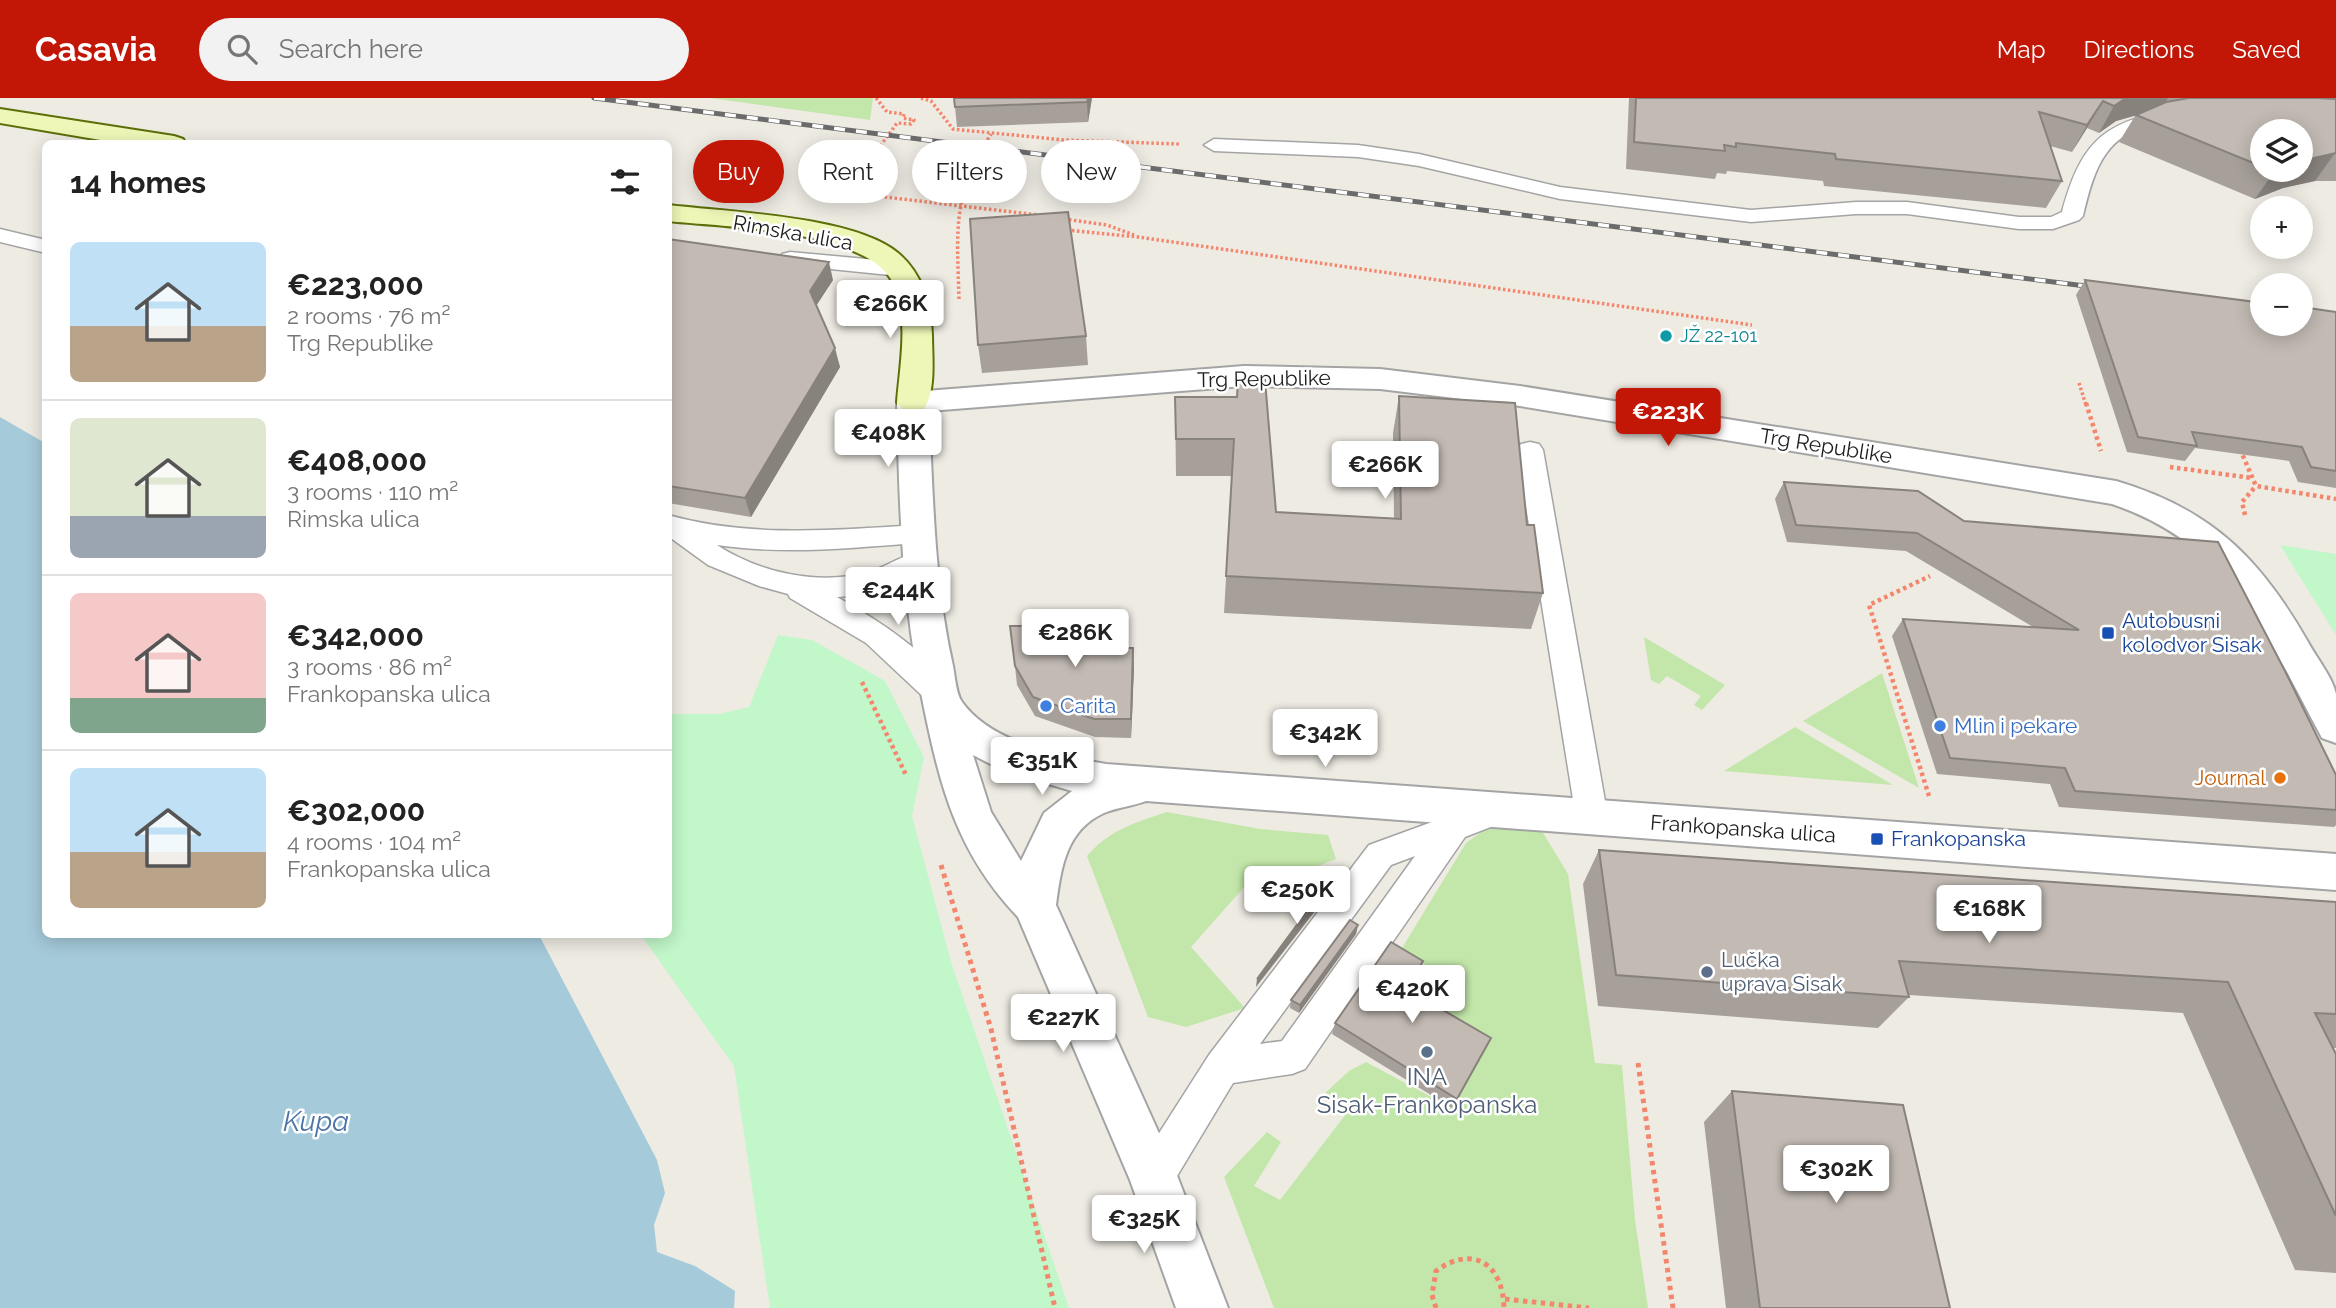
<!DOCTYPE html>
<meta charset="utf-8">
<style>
:root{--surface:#fff;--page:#f2f2f2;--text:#222;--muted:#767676;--line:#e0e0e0;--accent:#c21607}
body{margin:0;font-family:Raleway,sans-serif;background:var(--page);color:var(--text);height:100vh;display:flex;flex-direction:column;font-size:26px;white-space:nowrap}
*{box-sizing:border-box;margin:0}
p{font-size:23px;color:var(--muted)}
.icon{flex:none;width:38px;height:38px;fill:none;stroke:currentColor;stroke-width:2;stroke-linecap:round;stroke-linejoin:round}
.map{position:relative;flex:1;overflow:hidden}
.details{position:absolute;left:42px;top:42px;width:630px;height:798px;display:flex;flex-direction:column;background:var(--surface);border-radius:10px;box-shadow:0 4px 18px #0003}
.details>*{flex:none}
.guide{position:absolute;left:693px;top:42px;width:665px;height:63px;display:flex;gap:14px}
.controls{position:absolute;left:2250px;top:21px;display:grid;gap:14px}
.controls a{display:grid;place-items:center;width:63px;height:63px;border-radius:50%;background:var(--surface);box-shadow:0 4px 18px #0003;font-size:35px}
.price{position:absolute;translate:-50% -60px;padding:0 16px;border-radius:7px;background:#fff;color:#222;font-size:23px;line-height:46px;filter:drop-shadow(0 2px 4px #0008)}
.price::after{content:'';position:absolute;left:50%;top:42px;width:21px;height:16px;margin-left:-10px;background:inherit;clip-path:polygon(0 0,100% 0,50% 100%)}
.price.current{background:var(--accent);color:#fff}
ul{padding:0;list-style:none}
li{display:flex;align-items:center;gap:21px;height:175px;padding:0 28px}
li+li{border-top:2px solid var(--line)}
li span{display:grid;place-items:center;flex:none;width:196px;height:140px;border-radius:10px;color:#555}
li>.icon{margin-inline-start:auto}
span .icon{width:84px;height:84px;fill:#fffc;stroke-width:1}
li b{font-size:30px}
h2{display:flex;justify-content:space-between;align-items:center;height:84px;padding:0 28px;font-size:30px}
.pill{padding:0 24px;border-radius:32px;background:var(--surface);box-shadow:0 4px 18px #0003;font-size:24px;line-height:63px}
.pill.current{background:var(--accent);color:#fff}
header{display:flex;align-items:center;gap:42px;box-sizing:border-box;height:98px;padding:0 35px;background:var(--accent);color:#fff}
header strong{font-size:33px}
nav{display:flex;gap:38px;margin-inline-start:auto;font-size:24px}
.search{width:490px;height:63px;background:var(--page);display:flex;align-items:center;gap:18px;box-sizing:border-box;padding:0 24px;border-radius:38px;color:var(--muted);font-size:26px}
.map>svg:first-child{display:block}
.grass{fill:#c3e7aa}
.park{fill:#c1f7c9}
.water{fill:#a5cada}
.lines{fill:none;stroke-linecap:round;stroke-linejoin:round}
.lane-casing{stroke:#a4a4a4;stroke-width:3}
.street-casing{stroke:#a4a4a4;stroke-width:4}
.secondary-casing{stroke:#5c6f09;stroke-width:4}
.path-far2{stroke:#f4866d;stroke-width:3.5;stroke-dasharray:2.5 2.5;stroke-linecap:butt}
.path-far1{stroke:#f4866d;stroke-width:4.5;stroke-dasharray:3.5 3.5;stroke-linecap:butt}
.path{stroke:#f4866d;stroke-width:5;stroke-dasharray:4.5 4.5;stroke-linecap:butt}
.lane{fill:#fff;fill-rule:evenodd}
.street{fill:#fff;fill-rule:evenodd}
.secondary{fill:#eff7b8;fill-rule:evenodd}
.rail-casing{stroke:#6b6b6b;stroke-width:5}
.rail{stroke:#fff;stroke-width:3.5;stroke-dasharray:11;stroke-linecap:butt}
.wall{fill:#a7a09a;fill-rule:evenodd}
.shaded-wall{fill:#88827d}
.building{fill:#c2bab3;stroke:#88827d;stroke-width:2}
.culture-dot{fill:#0f9aa8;stroke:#fff;stroke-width:2.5}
.transit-dot{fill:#1a4fb4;stroke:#fff;stroke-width:2.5}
.shop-dot{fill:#3f7fe0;stroke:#fff;stroke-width:2.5}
.food-dot{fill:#e8710a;stroke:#fff;stroke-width:2.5}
.service-dot{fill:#5c6f8a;stroke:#fff;stroke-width:2.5}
.labels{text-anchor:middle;stroke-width:5;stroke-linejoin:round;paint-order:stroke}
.far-culture-label{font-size:18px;fill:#0d838f;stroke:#fff;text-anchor:start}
.street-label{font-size:21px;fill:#1d1d1d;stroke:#fff}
.transit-label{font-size:21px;fill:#164399;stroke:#fff;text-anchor:start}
.shop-label{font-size:21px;fill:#366cbe;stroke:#fff;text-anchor:start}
.food-label{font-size:21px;fill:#c56008;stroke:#fff;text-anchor:end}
.service-label{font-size:21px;fill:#4e5e75;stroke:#fff;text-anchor:start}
.near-service-label{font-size:24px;fill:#4e5e75;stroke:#fff}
.near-water-label{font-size:28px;font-style:italic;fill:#4d74a9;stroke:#fff}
</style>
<header>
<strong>Casavia</strong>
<div class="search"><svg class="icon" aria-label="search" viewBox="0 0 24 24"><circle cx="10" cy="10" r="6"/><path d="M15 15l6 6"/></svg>Search here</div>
<nav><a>Map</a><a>Directions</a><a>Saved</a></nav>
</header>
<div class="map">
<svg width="2336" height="1210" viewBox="0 0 2336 1210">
<rect width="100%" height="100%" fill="#eeebe3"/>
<g class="grass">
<polygon points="710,0 873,0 870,22"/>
<polygon points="1644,539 1725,587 1702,612 1694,607 1701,598 1667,578 1659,586 1651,582"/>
<polygon points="1882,575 1919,690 1803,623"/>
<polygon points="1795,629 1893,687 1724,673"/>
<path d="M1167,714L1260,731L1328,737L1336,761L1305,773L1262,769L1191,849L1245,910L1186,929L1148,919L1087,758C1111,731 1134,725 1167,714Z"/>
<polygon points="1500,721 1537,725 1568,776 1595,965 1622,967 1635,1122 1648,1210 1274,1210 1224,1079 1267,1034 1281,1044 1254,1088 1280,1102 1346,1016 1325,995 1349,973 1366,964 1452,1010 1420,899 1435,874 1402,850 1466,745"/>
</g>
<g class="park">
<polygon points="2280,447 2336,456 2336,537"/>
<polygon points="778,537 812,542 885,583 924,659 912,718 951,864 1069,1210 770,1210 734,968 641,837 668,836 669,616 719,616 749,609"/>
</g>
<polygon class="water" points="0,319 45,345 46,836 539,837 657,1062 665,1095 654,1127 657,1154 695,1168 735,1193 734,1210 0,1210"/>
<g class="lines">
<defs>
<g id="lane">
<path d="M2167,14L2177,20L2174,24C2161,27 2148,27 2136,32C2100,46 2091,84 2083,118L2079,122L2053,131H2019L1907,116H1856L1751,124L1560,101L1419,68L1358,59L1214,53L1204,47L1214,41L1358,47L1419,56L1560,89L1751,112L1856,104H1907L2019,119H2051L2062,114C2079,51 2100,23 2167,14Z"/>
<polygon points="0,131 46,142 46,155 0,144"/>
<polygon points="790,154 899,164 910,171 899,178 782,166 779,161 782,156"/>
<polygon points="1530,344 1539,346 1543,352 1608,720 1603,729 1592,733 1581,729 1576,720 1517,352 1521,346"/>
<path d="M668,417C750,440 833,432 917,427L926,429L930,436L926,443L917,445C850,450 784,457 717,447C760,475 819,488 869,474C889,469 909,450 930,456L934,463C921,485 861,498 837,499C875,520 935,558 956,598L951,606L941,610L931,606L866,545L790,500L788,496L759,488L708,467L668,438Z"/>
<path d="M1495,701L1506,705L1511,714L1506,723L1465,739L1305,971L1292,976L1233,985L1168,1093L1154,1098L1140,1093L1135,1079L1140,1065L1209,957L1369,747ZM1415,758L1282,943L1260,946L1391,767Z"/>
</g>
<path id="street" d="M1244,268L1380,271L1520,288L2116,383C2211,411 2260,460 2308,544C2316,559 2333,580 2336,596C2336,611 2336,629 2336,645L2322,640C2266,537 2233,447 2112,406L1520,308L1380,291L1244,288L929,313C933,398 934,484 953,568C955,578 956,596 962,604C991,645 1060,658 1106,666L2336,756V792L1146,703C1133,708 1118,709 1104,715C1066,732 1061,770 1056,807L1171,1062L1228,1210H1176L1130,1082L1018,819C957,755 940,689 923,605C902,505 899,406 897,304L902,297L913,294ZM973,657L1004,673L1072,693L1044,715L1021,763L991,714Z"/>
<g id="secondary">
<polygon points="0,11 174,38 183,41 186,46 124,46 0,25"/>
<path d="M668,107C727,114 854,118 898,155C923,176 931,207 932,237C932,258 936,293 924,311L913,314L902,311L897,304C900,266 909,223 894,187C870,131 722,129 668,123Z"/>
</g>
</defs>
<use href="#lane" class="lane-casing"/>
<use href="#street" class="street-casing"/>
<use href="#secondary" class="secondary-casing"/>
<g class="path-far2">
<polyline points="876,0 887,14 904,16 903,20 914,22 911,26 897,25 850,90 836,88 834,93 1038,117"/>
<polyline points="921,0 931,3 953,31 1063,42 1179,46"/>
<polyline points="1064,121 1107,127 1134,137"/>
<polyline points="1067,132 1138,139 1752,227"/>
<path d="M959,201C957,129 952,99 991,36"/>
<polyline points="2079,285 2086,307"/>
</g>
<g class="path-far1">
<polyline points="2086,305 2101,353"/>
<polyline points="2240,351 2256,388 2336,401"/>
<polyline points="2170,369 2252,380"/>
<polyline points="2245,417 2242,404 2256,388"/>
<polyline points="862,584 906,677"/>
<polyline points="1929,698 1869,507 1930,478"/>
</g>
<g class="path">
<polyline points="941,767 991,931 1055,1210"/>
<polyline points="1638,965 1673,1210"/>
<polyline points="1505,1201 1589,1210"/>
<path d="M1436,1210L1432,1197L1436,1173C1473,1146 1503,1166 1504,1210"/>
</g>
<use href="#lane" class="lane"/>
<use href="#street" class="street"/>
<use href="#secondary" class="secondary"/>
<defs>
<polyline id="rail" points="594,0 2101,190"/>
</defs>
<use href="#rail" class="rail-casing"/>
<use href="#rail" class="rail"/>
</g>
<g class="wall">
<polygon points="1092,0 1088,24 957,29 955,9"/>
<path d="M1629,0H2336V83H2315L2283,90L2255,101L2119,44L2135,18L2116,23L2099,35L2087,30L2072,54L2050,48L2062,83L2046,110L1824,88L1823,83L1727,73L1726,76L1717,75L1715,81L1626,71ZM2263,33L2301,72H2263Z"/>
<polygon points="668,141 833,182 816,208 840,269 751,419 668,405"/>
<polygon points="2085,182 2336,214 2336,390 2298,384 2289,363 2195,350 2185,363 2127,354 2076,197"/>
<polygon points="1086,238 1088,267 982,275 978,247"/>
<polygon points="1399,298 1527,427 1543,495 1531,531 1224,515 1232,378 1176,378 1175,299 1237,299 1276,414 1394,420 1393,335"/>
<polygon points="1784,384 1918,393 2336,677 2336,727 2334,729 2059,709 2050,686 1937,676 1892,538 1903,521 2033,529 1906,453 1787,444 1775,401"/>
<polygon points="1108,550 1134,569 1131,640 1095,639 1035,618 1017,587 1015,568"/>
<polygon points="1599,752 2336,804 2336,950 2333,950 2336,956 2336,1175 2295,1172 2183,915 1909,897 1909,899 1878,930 1598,908 1583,786"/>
<polygon points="1358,827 1356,836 1299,915 1290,910 1291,902"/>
<polygon points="1423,863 1420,874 1409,892 1491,940 1452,1010 1332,936 1335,925"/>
<polygon points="1732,993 1950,1210 1726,1210 1704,1024"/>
</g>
<g class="shaded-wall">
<polygon points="1088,0 1092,0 1088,24 1087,4"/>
<polygon points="2126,0 2168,0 2161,11 2136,17 2116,23 2099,35 2114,8"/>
<polygon points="2103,3 2087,30 2072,54 2087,27"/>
<polygon points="2335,55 2315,83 2283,90 2255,101 2274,74 2279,72 2301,72 2301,63"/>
<polygon points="829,164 833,182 814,211 810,193"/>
<polygon points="835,250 840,269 751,419 745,400"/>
<polygon points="1133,550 1134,569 1131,640 1131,621"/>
<polygon points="1318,803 1316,812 1256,889 1257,881"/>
<polygon points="1358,827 1356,836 1299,915 1300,907"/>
<polygon points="1423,863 1420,874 1404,902 1407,891"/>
</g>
<g class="building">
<polygon points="954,0 1088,0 1087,4 955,9"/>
<polygon points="1636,0 2126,0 2114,8 2103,3 2087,27 2039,14 2062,83 1836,61 1835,56 1736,45 1736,49 1724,47 1725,53 1634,44"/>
<polygon points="2189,0 2317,0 2336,1 2336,55 2301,63 2301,33 2263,33 2263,69 2136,17 2166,4"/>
<polygon points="1068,114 1086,238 978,247 970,121"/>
<polygon points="668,141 829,164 810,193 835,250 745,400 668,388"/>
<polygon points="2085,182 2263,205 2263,226 2301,226 2301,209 2336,214 2336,373 2311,369 2302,349 2192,334 2197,348 2138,339"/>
<polygon points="1238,282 1265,282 1276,414 1401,421 1399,298 1515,305 1527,427 1534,427 1543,495 1226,478 1234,341 1176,341 1175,299 1237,299"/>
<polygon points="1784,384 1918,393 1964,423 2218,444 2285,573 2336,677 2336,712 2075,693 2065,670 1950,660 1903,521 2079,532 1917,435 1796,427"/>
<polygon points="1010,528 1107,528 1106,550 1133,550 1131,621 1094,621 1033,599 1015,568"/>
<polygon points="1599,752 2336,804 2336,916 2315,915 2336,956 2336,1118 2228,884 1899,863 1909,899 1616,877"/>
<polygon points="1316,801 1318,803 1257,881"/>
<polygon points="1350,822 1358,827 1300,907 1291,902"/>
<polygon points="1391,844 1423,863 1407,891 1491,940 1457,1001 1335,925"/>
<polygon points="1732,993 1903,1007 1950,1210 1760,1210"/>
</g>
<circle class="culture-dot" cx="1666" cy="238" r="7"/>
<g class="transit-dot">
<rect x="2101" y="528" width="14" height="14" rx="3.5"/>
<rect x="1870" y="734" width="14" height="14" rx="3.5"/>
</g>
<g class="shop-dot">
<circle cx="1046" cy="608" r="7"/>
<circle cx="1940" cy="628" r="7"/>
</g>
<circle class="food-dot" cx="2280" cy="680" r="7"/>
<g class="service-dot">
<circle cx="1707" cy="874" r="7"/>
<circle cx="1427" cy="954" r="7"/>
</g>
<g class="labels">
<g class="far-culture-label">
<text x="1680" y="244">JŽ 22-101</text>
</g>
<g class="street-label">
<text transform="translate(793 135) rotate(10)" y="7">Rimska ulica</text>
<text transform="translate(1264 281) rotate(-1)" y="7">Trg Republike</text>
<text transform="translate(1826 348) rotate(9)" y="7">Trg Republike</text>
<text transform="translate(1743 731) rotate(4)" y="7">Frankopanska ulica</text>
</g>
<g class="transit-label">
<text x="2122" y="530">Autobusni<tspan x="2122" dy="24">kolodvor Sisak</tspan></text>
<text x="1891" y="748">Frankopanska</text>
</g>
<g class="shop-label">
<text x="1060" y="615">Carita</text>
<text x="1954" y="635">Mlin i pekare</text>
</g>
<g class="food-label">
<text x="2266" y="687">Journal</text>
</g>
<g class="service-label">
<text x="1721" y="869">Lučka<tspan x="1721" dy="24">uprava Sisak</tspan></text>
</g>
<g class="near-service-label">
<text x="1427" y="987">INA<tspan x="1427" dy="28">Sisak-Frankopanska</tspan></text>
</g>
<g class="near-water-label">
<text x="316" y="1033">Kupa</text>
</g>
</g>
</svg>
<div class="controls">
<a><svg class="icon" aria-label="layers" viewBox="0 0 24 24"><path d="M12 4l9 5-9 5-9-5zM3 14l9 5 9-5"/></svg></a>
<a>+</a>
<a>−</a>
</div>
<b class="price" style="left:890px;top:242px">€266K</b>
<b class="price current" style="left:1668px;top:350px">€223K</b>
<b class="price" style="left:888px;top:371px">€408K</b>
<b class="price" style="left:1385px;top:403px">€266K</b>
<b class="price" style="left:898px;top:529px">€244K</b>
<b class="price" style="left:1075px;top:571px">€286K</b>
<b class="price" style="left:1325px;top:671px">€342K</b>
<b class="price" style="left:1042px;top:699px">€351K</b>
<b class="price" style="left:1297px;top:828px">€250K</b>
<b class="price" style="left:1989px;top:847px">€168K</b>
<b class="price" style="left:1412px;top:927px">€420K</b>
<b class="price" style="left:1063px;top:956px">€227K</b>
<b class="price" style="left:1836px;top:1107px">€302K</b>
<b class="price" style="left:1144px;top:1157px">€325K</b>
<div class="guide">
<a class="pill current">Buy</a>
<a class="pill">Rent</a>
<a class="pill">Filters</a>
<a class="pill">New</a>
</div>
<section class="details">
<h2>14 homes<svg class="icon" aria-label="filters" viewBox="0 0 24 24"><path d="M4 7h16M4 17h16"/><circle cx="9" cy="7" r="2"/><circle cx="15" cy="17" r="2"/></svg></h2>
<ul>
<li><span style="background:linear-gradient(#bfe0f5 60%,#b9a48a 0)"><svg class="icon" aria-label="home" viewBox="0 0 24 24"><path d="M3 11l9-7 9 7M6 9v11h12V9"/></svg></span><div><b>€223,000</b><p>2 rooms · 76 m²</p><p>Trg Republike</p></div></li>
<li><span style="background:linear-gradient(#dfe7d0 70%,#9aa5b1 0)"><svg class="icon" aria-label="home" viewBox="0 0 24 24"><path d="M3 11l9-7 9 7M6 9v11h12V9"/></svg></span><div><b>€408,000</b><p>3 rooms · 110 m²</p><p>Rimska ulica</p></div></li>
<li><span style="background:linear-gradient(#f6c9c9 75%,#7fa58c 0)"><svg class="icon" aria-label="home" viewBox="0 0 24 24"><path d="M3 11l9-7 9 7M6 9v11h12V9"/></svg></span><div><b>€342,000</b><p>3 rooms · 86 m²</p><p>Frankopanska ulica</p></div></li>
<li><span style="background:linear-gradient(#bfe0f5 60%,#b9a48a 0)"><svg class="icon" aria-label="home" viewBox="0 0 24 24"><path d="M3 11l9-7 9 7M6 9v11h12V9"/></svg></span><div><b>€302,000</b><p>4 rooms · 104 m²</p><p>Frankopanska ulica</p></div></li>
</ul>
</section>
</div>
